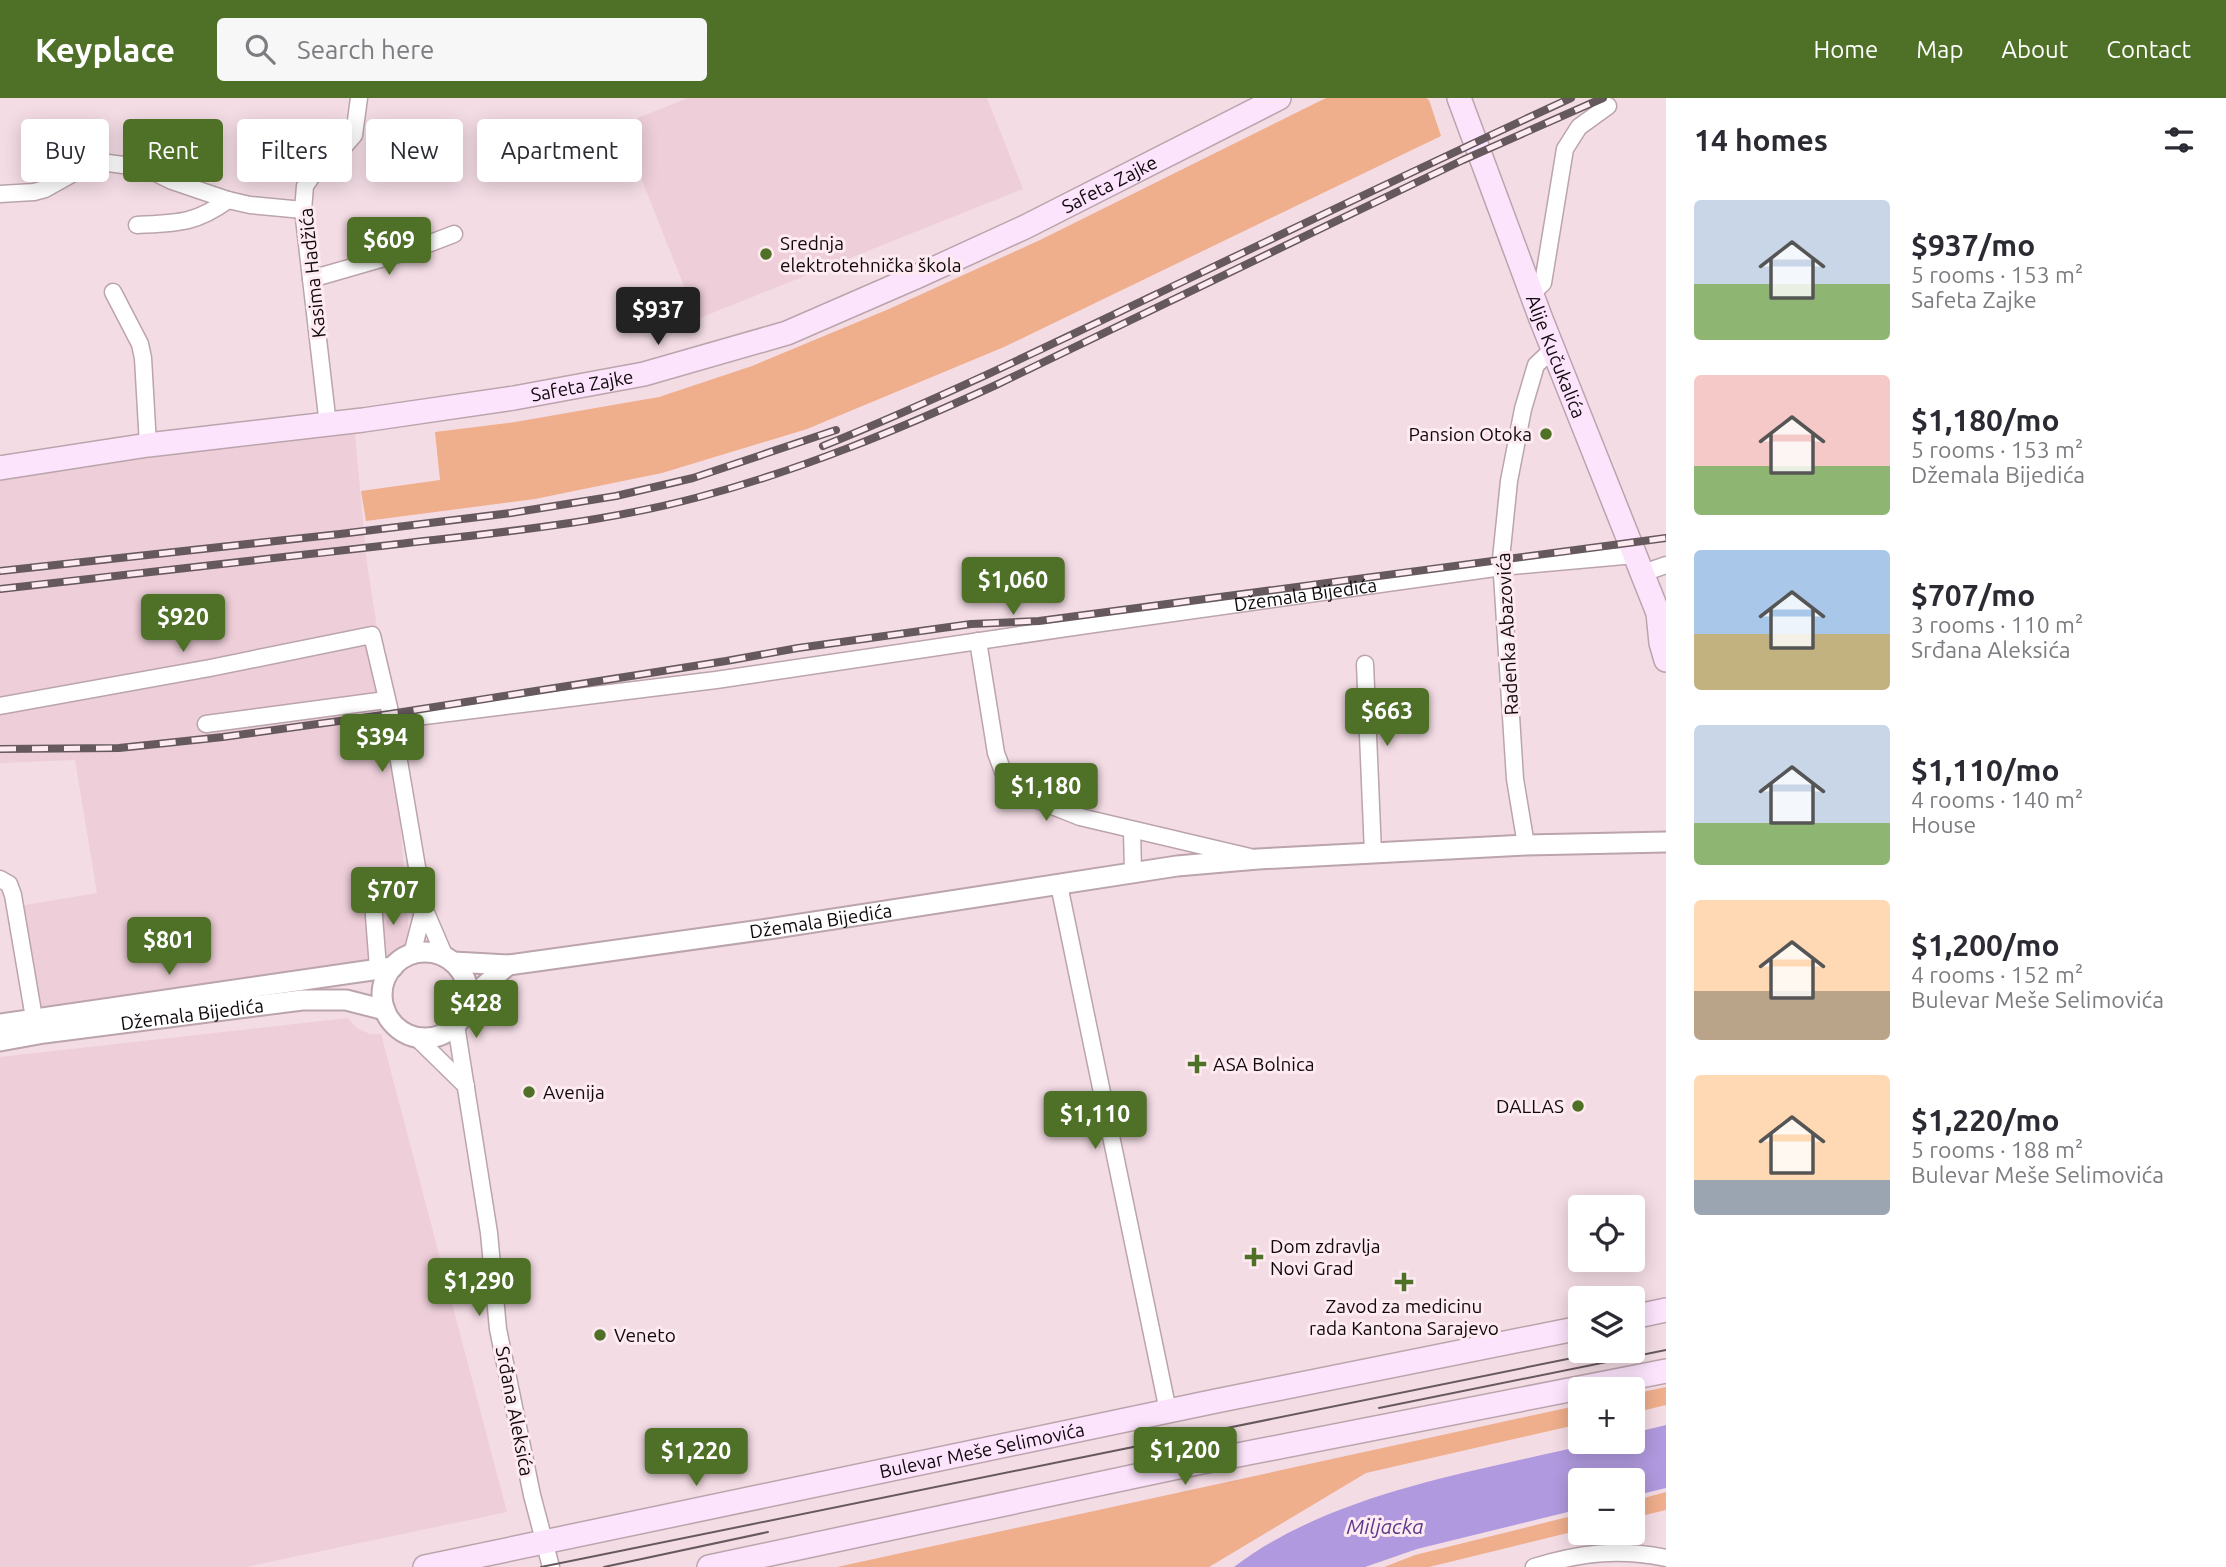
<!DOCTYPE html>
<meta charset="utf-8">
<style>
:root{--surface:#fff;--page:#f7f7f7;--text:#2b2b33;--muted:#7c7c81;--accent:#4f7027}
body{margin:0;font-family:Ubuntu,sans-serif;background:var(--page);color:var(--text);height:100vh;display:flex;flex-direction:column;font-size:26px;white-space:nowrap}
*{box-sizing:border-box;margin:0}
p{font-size:23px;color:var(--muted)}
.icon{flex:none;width:38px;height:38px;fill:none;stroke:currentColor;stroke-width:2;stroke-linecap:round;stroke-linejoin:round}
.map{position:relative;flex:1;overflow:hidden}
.panel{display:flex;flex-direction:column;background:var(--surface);width:560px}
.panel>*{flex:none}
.top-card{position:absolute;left:21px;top:21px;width:665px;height:63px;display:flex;gap:14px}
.fabs{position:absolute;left:1568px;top:1097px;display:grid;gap:14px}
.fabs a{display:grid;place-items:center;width:77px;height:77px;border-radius:7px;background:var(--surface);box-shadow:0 4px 18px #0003;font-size:35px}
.price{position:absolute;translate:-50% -60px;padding:0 16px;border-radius:7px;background:var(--accent);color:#fff;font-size:23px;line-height:46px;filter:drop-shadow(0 2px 4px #0008)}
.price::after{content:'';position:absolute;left:50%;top:42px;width:21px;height:16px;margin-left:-10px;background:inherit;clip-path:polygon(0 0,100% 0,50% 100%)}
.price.selected{background:#222;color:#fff}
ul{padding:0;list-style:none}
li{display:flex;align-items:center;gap:21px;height:175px;padding:0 28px}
li span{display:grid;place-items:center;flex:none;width:196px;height:140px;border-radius:7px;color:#555}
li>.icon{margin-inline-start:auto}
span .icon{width:84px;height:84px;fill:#fffc;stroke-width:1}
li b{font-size:30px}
h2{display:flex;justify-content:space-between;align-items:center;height:84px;padding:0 28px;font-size:30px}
.tag{padding:0 24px;border-radius:7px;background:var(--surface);box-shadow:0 4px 18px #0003;font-size:24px;line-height:63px}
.tag.selected{background:var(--accent);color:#fff}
header{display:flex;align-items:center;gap:42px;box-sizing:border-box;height:98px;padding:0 35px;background:var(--accent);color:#fff}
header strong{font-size:33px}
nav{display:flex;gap:38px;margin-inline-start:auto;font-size:24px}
.search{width:490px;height:63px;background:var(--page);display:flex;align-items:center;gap:18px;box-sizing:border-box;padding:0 24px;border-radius:7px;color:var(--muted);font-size:26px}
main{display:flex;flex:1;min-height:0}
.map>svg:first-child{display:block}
.built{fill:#edced9}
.green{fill:#efae8c}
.water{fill:#b099de}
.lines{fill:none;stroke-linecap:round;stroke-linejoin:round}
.minor-casing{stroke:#bba4ac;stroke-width:19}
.tertiary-casing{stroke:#bba4ac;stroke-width:23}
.secondary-casing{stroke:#bba4ac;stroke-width:26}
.minor{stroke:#fff;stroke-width:16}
.tertiary{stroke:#fff;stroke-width:19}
.secondary{stroke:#fce4fc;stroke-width:23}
.tram{stroke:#66595e;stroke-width:2}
.rail-casing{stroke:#66595e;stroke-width:8}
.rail{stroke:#feeaf1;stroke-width:5;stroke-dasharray:16;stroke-linecap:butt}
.poi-dot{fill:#4f7027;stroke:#feeaf1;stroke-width:2.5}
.labels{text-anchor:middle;stroke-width:6;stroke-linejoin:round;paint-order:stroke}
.street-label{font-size:19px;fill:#10090c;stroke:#feeaf1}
.poi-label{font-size:19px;fill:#10090c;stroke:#feeaf1;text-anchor:start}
.water-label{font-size:21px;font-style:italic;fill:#5a388b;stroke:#feeaf1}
</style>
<header>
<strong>Keyplace</strong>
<div class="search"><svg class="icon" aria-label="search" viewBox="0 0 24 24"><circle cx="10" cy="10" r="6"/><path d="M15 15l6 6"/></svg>Search here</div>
<nav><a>Home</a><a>Map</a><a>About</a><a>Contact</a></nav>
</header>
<main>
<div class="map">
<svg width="1666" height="1469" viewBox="0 0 1666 1469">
<rect width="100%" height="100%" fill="#f4dce5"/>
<g class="built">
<polygon points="688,0 987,0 1023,91 697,221 620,27"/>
<polygon points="353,314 367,466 392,622 409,836 402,855 367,864 34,920 19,808 97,795 75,662 0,665 0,360"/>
<polygon points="348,920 357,930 370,936 381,936 507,1414 246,1469 0,1469 0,959"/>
</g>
<g class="green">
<polygon points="1326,0 1426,0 1429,2 1441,38 1004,249 807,331 662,375 535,401 366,423 361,393 440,382 435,334 515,324 659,299 752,268 889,211 1040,142"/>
<polygon points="1666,1289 1666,1307 1633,1315 1633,1296"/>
<polygon points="1580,1307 1580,1326 1366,1375 1209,1469 837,1469"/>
<polygon points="1666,1394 1666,1412 1633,1420 1633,1403"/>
<polygon points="1580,1416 1580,1432 1429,1469 1384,1469 1415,1457"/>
</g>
<path class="water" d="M1666,1327V1390L1633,1398V1382H1580V1411L1417,1451L1365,1469H1234C1334,1393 1478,1374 1597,1344H1633V1335Z"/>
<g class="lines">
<defs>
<g id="minor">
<polyline points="0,96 34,94 45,91 88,67 108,65 146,70 172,83 228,102 250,107 303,112"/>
<path d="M137,127C177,125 195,126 228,102"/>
<polyline points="311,181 415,151 454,136"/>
<polyline points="113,194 140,246 143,260 148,347"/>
<polyline points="1531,196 1543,185 1565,51 1579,29 1608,8"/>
<polyline points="328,327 303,112 305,88 316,72 340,53 354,37 359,0"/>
<polyline points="1643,475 1666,467"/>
<polyline points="978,543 996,655 1005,679 1022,696 1080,719 1250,759"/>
<polyline points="1365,566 1373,755"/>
<polyline points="0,608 210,570 372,537 392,622 424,810 445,859"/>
<path id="s1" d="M392,622L716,582L1087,527L1502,469L1635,457"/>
<polyline points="206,626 386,602"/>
<polyline points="1132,732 1133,774"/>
<polyline points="1526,747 1515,681 1501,461 1509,383 1523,311 1536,267 1553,251"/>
<polyline points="0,781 9,786 13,797 34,920"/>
<polyline points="1059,787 1168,1313"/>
<polyline points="372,792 378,870"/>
<polyline points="412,856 424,810"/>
<polyline points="456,927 489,1135 498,1231 532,1397 551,1469"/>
<polyline points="416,939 466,988"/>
<path d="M1534,1469C1580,1455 1618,1450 1666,1460"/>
</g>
<g id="tertiary">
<circle cx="425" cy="897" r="43"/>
<path id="s2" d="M453,864L508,867L775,830L1177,768L1258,761L1373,755L1526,747L1666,744"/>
<polyline points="468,902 508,867"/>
<polyline points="0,926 393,869"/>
<path id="s3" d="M0,943L44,935L302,902H346L385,912"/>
</g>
<g id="secondary">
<path id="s4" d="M1459,0L1541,221L1658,515L1661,545L1666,562"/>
<path id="s5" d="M0,370L148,347L363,322L514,300L644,276L787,235L918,178L1025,129L1279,0"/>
<polyline points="1633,1219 1666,1212"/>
<path id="s6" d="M425,1469L1216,1303L1580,1230"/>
<polyline points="709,1469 1197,1365 1666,1273"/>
</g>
</defs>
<use href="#minor" class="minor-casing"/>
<use href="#tertiary" class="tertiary-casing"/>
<use href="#secondary" class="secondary-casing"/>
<use href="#minor" class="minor"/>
<use href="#tertiary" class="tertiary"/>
<use href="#secondary" class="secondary"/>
<g class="tram">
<polyline points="1379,1310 1666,1252"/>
<polyline points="541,1469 1607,1253"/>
<polyline points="604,1469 768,1434"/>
</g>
<defs>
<g id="rail">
<path d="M823,348C946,298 1065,240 1184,183C1313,121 1441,60 1571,0"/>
<polyline points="0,473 340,436 511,415 616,398 693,380 836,332"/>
<path d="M0,491C130,476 260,462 390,447C493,435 598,426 699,399C801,372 900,331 996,287L1463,62L1603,0"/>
<polyline points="0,651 119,650 223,639 390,616 726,563 798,550 971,526 1039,523 1666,440"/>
</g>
</defs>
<use href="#rail" class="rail-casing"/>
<use href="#rail" class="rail"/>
</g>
<g class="poi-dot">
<circle cx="766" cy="156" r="7"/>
<circle cx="1546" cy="336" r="7"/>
<path d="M1193.5 955.5h7v7h7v7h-7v7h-7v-7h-7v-7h7z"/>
<circle cx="529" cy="994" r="7"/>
<circle cx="1578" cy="1008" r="7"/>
<path d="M1250.5 1148.5h7v7h7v7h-7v7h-7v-7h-7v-7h7z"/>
<path d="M1400.5 1173.5h7v7h7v7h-7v7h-7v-7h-7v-7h7z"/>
<circle cx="600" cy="1237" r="7"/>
</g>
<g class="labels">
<g class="street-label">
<text dy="7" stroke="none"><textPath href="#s5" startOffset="1155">Safeta Zajke</textPath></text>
<text transform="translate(312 175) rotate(-96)" y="7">Kasima Hadžića</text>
<text dy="7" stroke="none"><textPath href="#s4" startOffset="276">Alije Kučukalića</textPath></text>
<text dy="7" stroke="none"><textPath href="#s5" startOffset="588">Safeta Zajke</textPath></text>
<text dy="7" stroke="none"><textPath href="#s1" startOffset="922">Džemala Bijedića</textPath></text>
<text transform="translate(1507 536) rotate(-93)" y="7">Radenka Abazovića</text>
<text dy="7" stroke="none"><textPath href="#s2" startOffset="371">Džemala Bijedića</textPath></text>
<text dy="7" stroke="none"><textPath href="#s3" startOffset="194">Džemala Bijedića</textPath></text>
<text transform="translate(515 1313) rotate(79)" y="7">Srđana Aleksića</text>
<text dy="7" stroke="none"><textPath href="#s6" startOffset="569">Bulevar Meše Selimovića</textPath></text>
</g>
<g class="poi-label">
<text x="780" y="152">Srednja<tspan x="780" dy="22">elektrotehnička škola</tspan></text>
<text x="1532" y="343" text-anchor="end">Pansion Otoka</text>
<text x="1213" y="973">ASA Bolnica</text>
<text x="543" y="1001">Avenija</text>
<text x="1564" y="1015" text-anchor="end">DALLAS</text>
<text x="1270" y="1155">Dom zdravlja<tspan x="1270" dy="22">Novi Grad</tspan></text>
<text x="1404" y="1215" text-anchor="middle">Zavod za medicinu<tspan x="1404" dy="22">rada Kantona Sarajevo</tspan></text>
<text x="614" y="1244">Veneto</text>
</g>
<g class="water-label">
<text x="1385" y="1436">Miljacka</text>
</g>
</g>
</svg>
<div class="fabs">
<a><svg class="icon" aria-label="locate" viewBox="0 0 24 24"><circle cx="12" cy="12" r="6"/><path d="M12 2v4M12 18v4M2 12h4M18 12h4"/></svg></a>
<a><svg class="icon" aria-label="layers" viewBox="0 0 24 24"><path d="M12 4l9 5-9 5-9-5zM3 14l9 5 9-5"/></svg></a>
<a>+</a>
<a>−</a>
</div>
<b class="price" style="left:389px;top:179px">$609</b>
<b class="price selected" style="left:658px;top:249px">$937</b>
<b class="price" style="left:1013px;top:519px">$1,060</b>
<b class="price" style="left:183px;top:556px">$920</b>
<b class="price" style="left:1387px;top:650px">$663</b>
<b class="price" style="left:382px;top:676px">$394</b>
<b class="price" style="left:1046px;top:725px">$1,180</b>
<b class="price" style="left:393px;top:829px">$707</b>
<b class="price" style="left:169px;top:879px">$801</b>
<b class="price" style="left:476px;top:942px">$428</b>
<b class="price" style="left:1095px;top:1053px">$1,110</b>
<b class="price" style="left:479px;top:1220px">$1,290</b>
<b class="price" style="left:1185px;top:1389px">$1,200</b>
<b class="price" style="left:696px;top:1390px">$1,220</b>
<div class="top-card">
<a class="tag">Buy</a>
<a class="tag selected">Rent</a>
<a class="tag">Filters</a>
<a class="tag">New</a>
<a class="tag">Apartment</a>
</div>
</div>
<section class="panel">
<h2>14 homes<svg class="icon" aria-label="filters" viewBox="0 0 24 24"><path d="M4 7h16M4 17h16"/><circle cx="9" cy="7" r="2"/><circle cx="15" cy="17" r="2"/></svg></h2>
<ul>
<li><span style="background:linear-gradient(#c9d6e8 60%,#8fb573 0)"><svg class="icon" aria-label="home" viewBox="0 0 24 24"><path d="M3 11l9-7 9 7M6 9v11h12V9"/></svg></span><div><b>$937/mo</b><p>5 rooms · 153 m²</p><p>Safeta Zajke</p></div></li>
<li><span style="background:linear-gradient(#f6c9c9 65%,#8fb573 0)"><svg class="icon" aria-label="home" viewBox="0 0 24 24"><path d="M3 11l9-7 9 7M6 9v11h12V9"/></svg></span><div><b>$1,180/mo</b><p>5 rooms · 153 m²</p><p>Džemala Bijedića</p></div></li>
<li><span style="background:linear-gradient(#a9c7e8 60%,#c2b280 0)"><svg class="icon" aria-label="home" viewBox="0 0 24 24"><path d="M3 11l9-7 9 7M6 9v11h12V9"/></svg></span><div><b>$707/mo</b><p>3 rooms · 110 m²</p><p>Srđana Aleksića</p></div></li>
<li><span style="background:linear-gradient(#c9d6e8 70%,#8fb573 0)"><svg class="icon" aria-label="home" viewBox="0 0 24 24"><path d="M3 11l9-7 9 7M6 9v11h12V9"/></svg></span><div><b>$1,110/mo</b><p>4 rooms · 140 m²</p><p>House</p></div></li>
<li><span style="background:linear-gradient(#ffd9b3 65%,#b9a48a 0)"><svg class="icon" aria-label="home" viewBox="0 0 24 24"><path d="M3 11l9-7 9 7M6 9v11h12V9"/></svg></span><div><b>$1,200/mo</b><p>4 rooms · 152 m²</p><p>Bulevar Meše Selimovića</p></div></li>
<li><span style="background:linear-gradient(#ffd9b3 75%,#9aa5b1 0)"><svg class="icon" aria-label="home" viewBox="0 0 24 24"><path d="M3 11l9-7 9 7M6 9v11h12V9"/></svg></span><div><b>$1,220/mo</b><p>5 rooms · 188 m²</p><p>Bulevar Meše Selimovića</p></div></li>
</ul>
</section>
</main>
